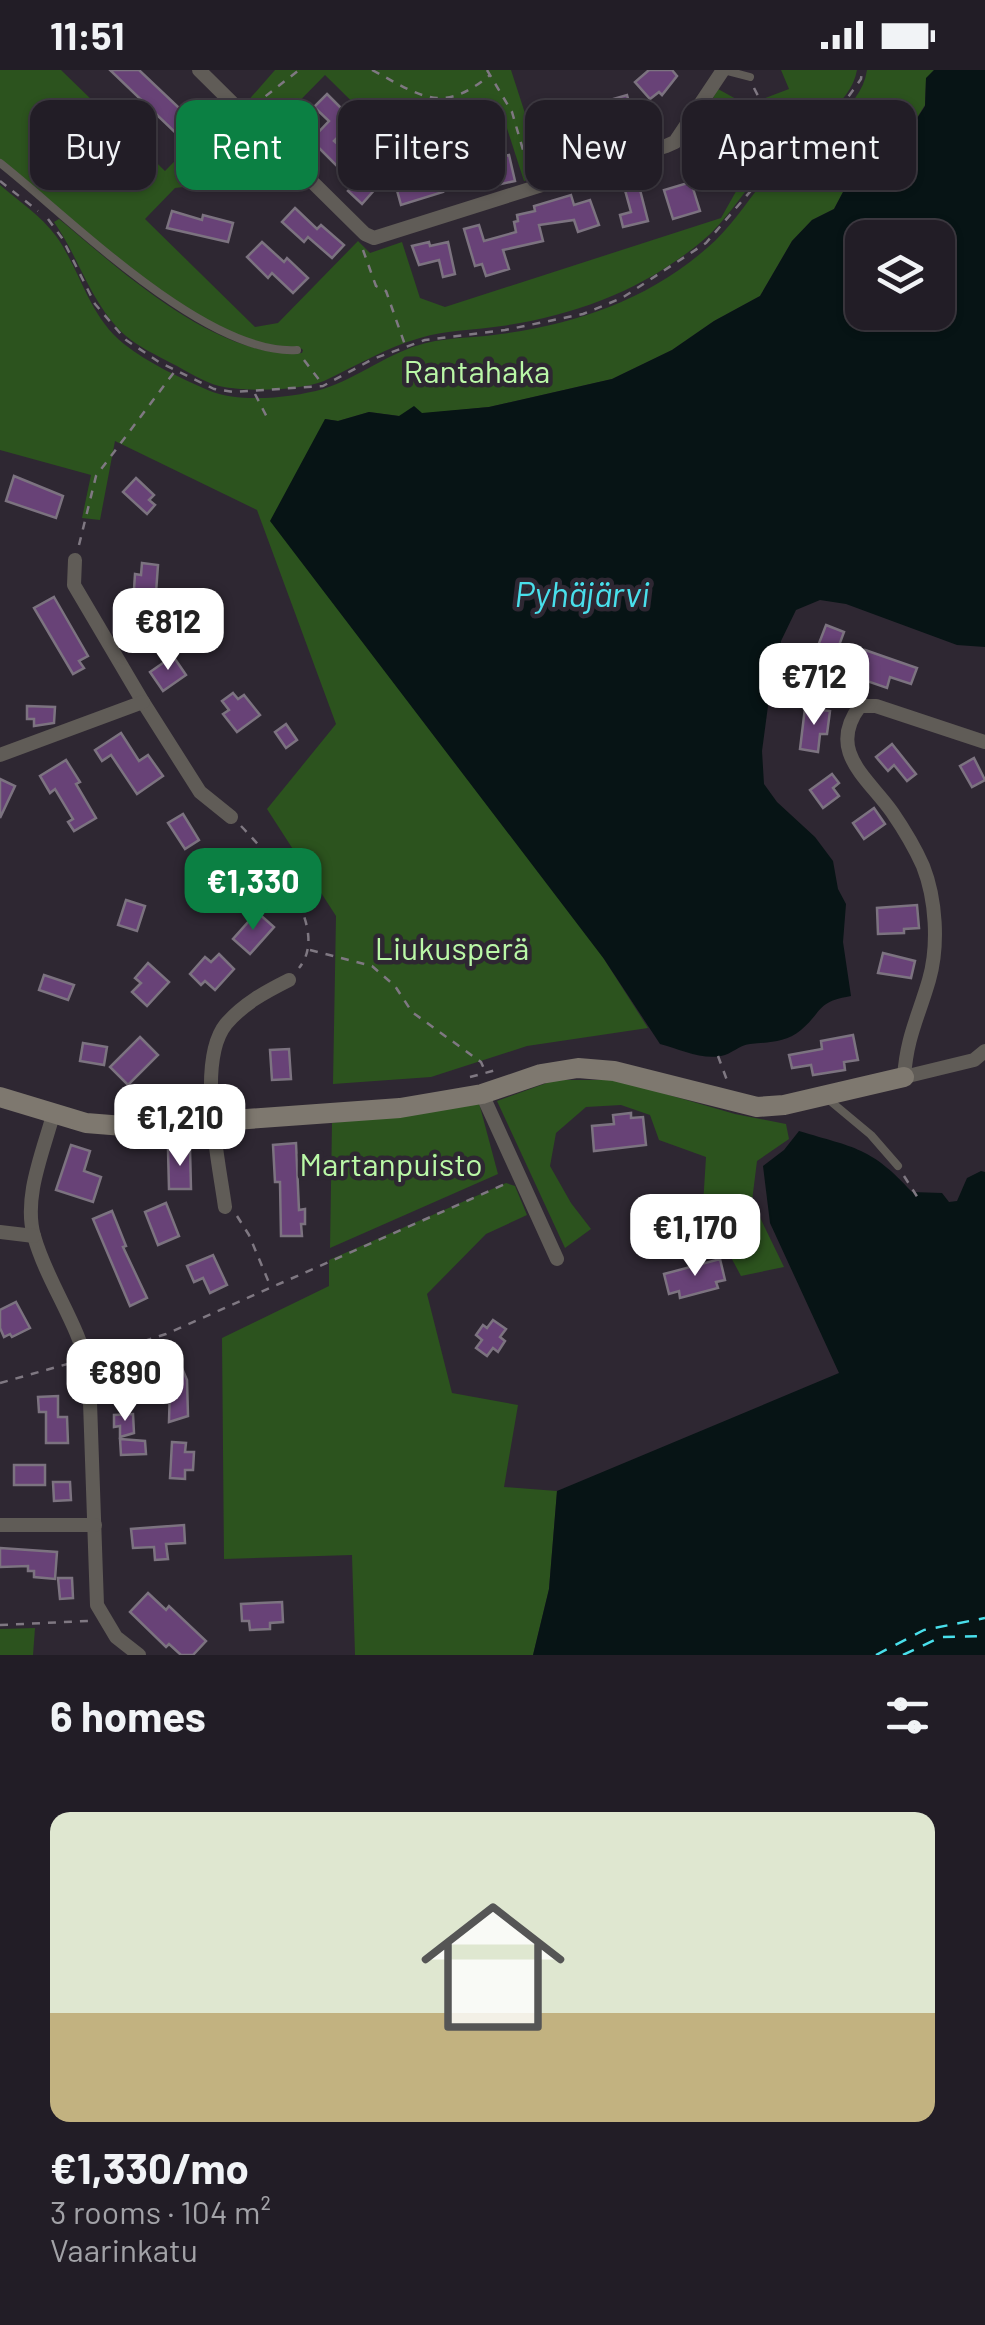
<!DOCTYPE html>
<meta charset="utf-8">
<style>
:root{--surface:#221d26;--page:#2e2a32;--text:#f1f3f6;--muted:#a2a2a7;--line:#3f3b43;--accent:#0b8043}
body{margin:0;font-family:Barlow,sans-serif;background:var(--page);color:var(--text);height:100vh;display:flex;flex-direction:column;font-size:38px;white-space:nowrap}
*{box-sizing:border-box;margin:0}
p{font-size:32px;color:var(--muted)}
.icon{flex:none;width:55px;height:55px;fill:none;stroke:currentColor;stroke-width:2;stroke-linecap:round;stroke-linejoin:round}
.map{position:relative;height:1585px;overflow:hidden}
.side{display:flex;flex-direction:column;background:var(--surface);flex:1}
.side>*{flex:none}
.top-card{position:absolute;left:30px;top:30px;width:925px;height:90px;display:flex;gap:20px}
.fabs{position:absolute;left:845px;top:150px;display:grid;gap:20px}
.fabs a{display:grid;place-items:center;width:110px;height:110px;border-radius:20px;background:var(--surface);box-shadow:0 2px 8px #0004,0 0 0 2px var(--line);font-size:50px}
.price{position:absolute;translate:-50% -85px;padding:0 22px;border-radius:20px;background:#fff;color:#222;font-size:32px;line-height:65px;filter:drop-shadow(0 2px 5px #0008)}
.price::after{content:'';position:absolute;left:50%;top:60px;width:30px;height:22px;margin-left:-15px;background:inherit;clip-path:polygon(0 0,100% 0,50% 100%)}
.price.active{background:var(--accent);color:#fff}
ul{padding:0;list-style:none}
li{display:grid;align-content:center;gap:20px;height:530px;padding:0 50px}
li+li{border-top:2px solid var(--line)}
li span{display:grid;place-items:center;height:310px;border-radius:20px;color:#555}
li>.icon{margin-inline-start:auto}
span .icon{width:180px;height:180px;fill:#fffc;stroke-width:1}
li b{font-size:42px}
h2{display:flex;justify-content:space-between;align-items:center;height:120px;padding:0 50px;font-size:42px}
.tag{padding:0 35px;border-radius:20px;background:var(--surface);box-shadow:0 2px 8px #0004,0 0 0 2px var(--line);font-size:35px;line-height:90px}
.tag.active{background:var(--accent);color:#fff}
.status{display:flex;justify-content:space-between;align-items:center;height:70px;padding:0 50px;background:var(--surface);direction:ltr}
.status svg{height:28px;fill:currentColor}
.map>svg:first-child{display:block}
.green{fill:#2c531e}
.water{fill:#071415;fill-rule:evenodd}
.lines{fill:none;stroke-linecap:round;stroke-linejoin:round}
.ferry{stroke:#49dfeb;stroke-width:2.5;stroke-dasharray:12 10;stroke-linecap:butt}
.building{fill:#684277;stroke:#7c7380;stroke-width:2.5}
.path{stroke:#7f7882;stroke-width:2.5;stroke-dasharray:8 8;stroke-linecap:butt}
.lane{stroke:#605c57;stroke-width:8}
.street{stroke:#605c57;stroke-width:14}
.secondary{stroke:#7e786f;stroke-width:20}
.labels{text-anchor:middle;stroke-width:9;stroke-linejoin:round;paint-order:stroke}
.park-label{font-size:32px;fill:#baf8a7;stroke:#2e2732}
.water-label{font-size:35px;font-style:italic;fill:#49dfeb;stroke:#2e2732}
</style>
<div class="status"><b>11:51</b><svg viewBox="0 0 49 12"><path d="M0 12V9h3v3zM5 12V6h3v6zM10 12V3h3v9zM15 12V0h3v12zM26 1h20v11H26zM47 4h2v5h-2z"/></svg></div>
<div class="map">
<svg width="985" height="1585" viewBox="0 0 985 1585">
<rect width="100%" height="100%" fill="#2e2732"/>
<g class="green">
<path d="M0,0H61L165,101L224,41L257,73L218,113L175,118L145,149L255,257L278,253L358,171L370,183L402,172L420,228L445,237L721,148L756,86L743,59L707,39L718,19L747,35L789,19L781,0H857C851,36 805,59 781,81C751,107 732,147 701,172C643,220 576,245 502,256C476,260 446,260 420,268C385,278 356,296 324,311C300,321 244,322 219,316C203,312 187,301 171,293C156,285 139,277 126,266C91,235 80,189 54,152L59,149C122,201 215,289 302,283L303,280L299,277C198,281 76,150 0,90Z"/>
<polygon points="275,0 511,0 545,105 524,111 501,40 395,74 325,5 272,59 246,33"/>
<path d="M867,0H934L926,9L925,35L894,84L859,105L843,122L834,139L812,150L792,171L760,226L714,251L672,280L612,309L489,337L399,346L369,342L338,351L325,349L604,889L648,958L527,976L431,1007L333,1014L336,846L267,739L336,654L257,440L115,371L100,450L82,448L91,405L0,380V115C19,131 41,146 56,166C81,201 88,245 124,274C148,293 182,309 210,321C241,333 291,328 323,319C358,308 389,282 426,273C450,267 477,268 501,264C577,254 649,229 707,178C736,154 754,118 781,92C809,65 861,42 867,0Z"/>
<polygon points="555,1010 617,1010 735,1044 786,1054 789,1069 757,1091 752,1131 784,1197 741,1206 703,1135 706,1087 659,1070 650,1045 621,1035 586,1037 556,1063 550,1096 571,1133 591,1159 565,1178 497,1031"/>
<polygon points="479,1033 498,1104 330,1178 332,1053"/>
<polygon points="506,1113 515,1116 527,1145 486,1164 427,1224 452,1323 518,1335 504,1417 557,1421 549,1519 533,1585 355,1585 352,1485 224,1489 222,1268 329,1216 329,1190"/>
<polygon points="35,1558 33,1585 0,1585 0,1559"/>
</g>
<g class="water">
<path d="M934,0H985V577L957,575L846,534L820,530L796,540L781,571L779,605L768,636L762,681L764,714L777,732L815,767L833,791L838,819L846,834L843,872L851,926C816,932 824,940 801,960C785,973 769,972 750,974C739,975 732,984 721,986C702,990 679,979 660,974L604,889L270,451L325,349L338,351L369,342L399,346L414,336L422,343L489,337L612,309L672,280L714,251L760,226L792,171L812,150L834,139L843,122L860,105L894,84L925,36L926,8ZM862,168H938V242H862Z"/>
<path d="M799,1061C855,1078 871,1077 912,1122L942,1123L949,1132L957,1131L967,1108L981,1101L985,1102V1585H533L549,1519L557,1421L839,1303L770,1153L763,1096L784,1080Z"/>
</g>
<g class="lines">
<g class="ferry">
<polyline points="876,1585 924,1560 985,1548"/>
<polyline points="903,1585 941,1567 985,1566"/>
</g>
</g>
<g class="building">
<polygon points="110,0 139,0 195,53 181,68"/>
<polygon points="649,0 672,0 677,6 662,25 659,22 650,29 635,12"/>
<polygon points="327,24 354,51 334,71 355,89 364,78 379,92 365,108 376,118 362,134 348,121 355,114 311,70 329,51 314,37"/>
<polygon points="627,25 633,46 617,50 618,56 599,62 592,35"/>
<polygon points="559,30 561,35 568,33 576,61 581,60 588,82 572,87 563,60 534,68 528,46 539,43 537,36"/>
<polygon points="492,48 501,76 479,82 478,77 454,84 449,65 482,56 480,52"/>
<polygon points="711,50 724,57 721,64 734,71 719,98 692,84"/>
<polygon points="509,85 515,111 501,114 495,88"/>
<polygon points="437,101 443,122 401,135 395,113"/>
<polygon points="691,112 700,141 673,149 664,120"/>
<polygon points="639,116 648,151 623,157 620,145 631,142 625,120"/>
<polygon points="571,125 574,135 590,130 599,155 578,162 574,150 539,155 543,171 503,180 509,199 486,206 482,194 475,196 464,159 479,155 484,171 516,162 514,152 518,151 517,145 535,141 534,136"/>
<polygon points="295,138 317,159 321,155 344,175 332,188 308,167 304,172 282,152"/>
<polygon points="172,141 202,150 203,145 233,153 228,172 167,158"/>
<polygon points="262,172 284,192 287,188 308,208 293,223 272,203 268,208 247,187"/>
<polygon points="429,172 430,176 448,172 455,204 443,207 439,190 419,195 412,176"/>
<polygon points="14,406 63,426 56,448 6,431"/>
<polygon points="136,408 154,425 149,430 155,435 147,444 123,422"/>
<polygon points="142,493 158,495 155,537 133,535 135,504 141,505"/>
<polygon points="54,527 88,586 79,591 84,598 73,604 34,538"/>
<polygon points="826,555 844,562 834,589 826,586 823,593 813,589"/>
<polygon points="865,580 917,598 911,614 890,607 887,618 861,609 862,604 858,602"/>
<polygon points="173,586 186,605 163,621 150,602"/>
<polygon points="233,623 238,629 244,625 260,645 237,662 223,644 229,640 222,631"/>
<polygon points="27,636 55,637 54,653 34,656 34,649 27,649"/>
<polygon points="805,638 830,641 827,664 820,664 818,682 800,679"/>
<polygon points="286,654 297,670 286,678 275,662"/>
<polygon points="121,663 139,691 148,685 163,706 137,724 111,685 102,691 95,680"/>
<polygon points="892,674 916,704 907,711 894,695 888,701 876,687"/>
<polygon points="974,688 985,710 972,717 960,696"/>
<polygon points="66,690 80,712 76,714 96,748 74,761 68,752 73,749 55,719 50,723 40,706"/>
<polygon points="832,704 839,713 833,718 839,726 823,738 810,720"/>
<polygon points="0,709 15,716 0,748"/>
<polygon points="874,738 885,754 864,769 853,753"/>
<polygon points="183,744 199,770 185,779 168,753"/>
<polygon points="126,830 145,836 137,861 118,855"/>
<polygon points="917,835 919,858 904,859 904,863 878,864 877,838"/>
<polygon points="257,842 274,857 250,884 233,869"/>
<polygon points="883,883 915,891 911,908 878,903"/>
<polygon points="219,884 234,899 215,920 205,911 201,915 190,904 205,887 211,892"/>
<polygon points="148,893 169,912 147,936 132,922 141,913 135,908"/>
<polygon points="44,905 74,915 68,930 39,920"/>
<polygon points="853,965 858,990 844,992 845,1000 813,1005 811,995 792,998 789,985 822,979 821,971"/>
<polygon points="140,967 158,985 128,1015 110,997"/>
<polygon points="83,973 107,977 104,995 80,991"/>
<polygon points="289,979 291,1009 272,1010 270,980"/>
<polygon points="631,1043 631,1048 643,1047 646,1075 594,1081 592,1056 614,1054 613,1045"/>
<polygon points="296,1073 299,1140 305,1139 305,1154 301,1154 302,1166 281,1166 280,1112 275,1112 273,1075"/>
<polygon points="71,1075 90,1081 84,1101 101,1107 93,1132 56,1120"/>
<polygon points="190,1079 191,1119 169,1119 168,1080"/>
<polygon points="166,1133 179,1166 158,1175 145,1142"/>
<polygon points="112,1141 126,1176 123,1177 147,1228 130,1236 93,1149"/>
<polygon points="213,1185 227,1215 210,1223 203,1208 194,1212 187,1196"/>
<polygon points="720,1189 725,1210 716,1212 718,1218 680,1228 679,1221 669,1224 664,1204"/>
<polygon points="16,1232 30,1258 12,1267 10,1264 4,1267 0,1258 0,1240"/>
<polygon points="493,1250 506,1259 500,1267 505,1271 498,1282 493,1278 487,1286 476,1278 482,1270 476,1265 483,1255 487,1258"/>
<polygon points="179,1291 187,1310 188,1346 169,1352 170,1315 163,1318 155,1301"/>
<polygon points="131,1313 136,1324 121,1331 116,1320"/>
<polygon points="58,1326 58,1347 67,1347 68,1373 46,1373 46,1342 39,1342 38,1327"/>
<polygon points="133,1344 134,1363 120,1367 120,1356 114,1357 114,1345"/>
<polygon points="120,1369 145,1371 146,1384 121,1385"/>
<polygon points="172,1372 186,1373 185,1382 194,1382 193,1400 185,1400 185,1409 170,1408"/>
<rect x="14" y="1395" width="31" height="20"/>
<polygon points="53,1412 70,1412 71,1430 54,1431"/>
<polygon points="184,1455 185,1473 166,1474 168,1489 155,1490 154,1477 133,1478 131,1459"/>
<polygon points="0,1478 57,1482 55,1509 34,1507 34,1501 28,1501 28,1496 0,1497"/>
<polygon points="58,1508 72,1508 73,1528 60,1529"/>
<polygon points="148,1523 166,1540 169,1536 206,1571 193,1585 181,1585 169,1574 166,1577 130,1542"/>
<polygon points="282,1532 283,1552 270,1553 270,1559 250,1560 249,1551 242,1551 241,1534"/>
</g>
<g class="lines">
<g class="path">
<path d="M372,0C421,26 442,45 490,5"/>
<polyline points="487,0 512,42 530,104"/>
<polyline points="754,18 787,82"/>
<polyline points="253,36 299,0"/>
<polyline points="0,111 38,141"/>
<polyline points="48,149 62,168 95,234 126,270 159,292 214,319 234,322 323,316 373,289 425,270 505,260 583,244 622,228 706,173 779,88 838,41 861,9 862,0"/>
<polyline points="363,180 376,216 386,221 405,275"/>
<polyline points="304,290 323,315"/>
<polyline points="255,324 269,351"/>
<polyline points="79,475 96,406 175,301"/>
<path d="M241,756C270,786 332,857 299,898"/>
<polyline points="310,880 372,896 395,916 412,942 481,992 485,1001"/>
<polyline points="718,986 728,1013"/>
<polyline points="470,1007 496,1000"/>
<polyline points="904,1106 918,1128"/>
<polyline points="237,1146 249,1165 270,1215"/>
<polyline points="98,1286 166,1264 505,1114"/>
<polyline points="0,1313 71,1293"/>
<polyline points="0,1555 88,1551"/>
</g>
<g class="lane">
<polyline points="723,0 750,7"/>
<path d="M0,93C71,149 206,286 297,280"/>
<polyline points="829,1030 871,1065 898,1096"/>
</g>
<g class="street">
<polyline points="199,0 365,164 374,168 666,76 675,72 723,0"/>
<polyline points="75,490 74,515 143,632 200,722 231,747"/>
<path d="M985,672L876,636H860C826,681 868,708 892,742C903,758 915,778 923,796C936,829 939,875 929,910C918,948 907,966 904,1007L974,990L985,981"/>
<polyline points="0,685 143,632"/>
<polyline points="482,1024 557,1189"/>
<path d="M53,1045C43,1082 23,1128 34,1166C47,1213 80,1255 89,1303L97,1535L116,1567L139,1585"/>
<path d="M225,1137C219,1092 196,991 226,954C243,934 265,922 289,910"/>
<polyline points="0,1162 34,1166"/>
<polyline points="0,1455 95,1455"/>
</g>
<polyline class="secondary" points="0,1027 86,1053 136,1057 400,1038 482,1024 541,1004 578,998 614,1001 757,1037 784,1035 904,1007"/>
</g>
<g class="labels">
<g class="park-label">
<text x="477" y="313">Rantahaka</text>
<text x="452" y="890">Liukusperä</text>
<text x="391" y="1106">Martanpuisto</text>
</g>
<g class="water-label">
<text x="582" y="537">Pyhäjärvi</text>
</g>
</g>
</svg>
<div class="fabs">
<a><svg class="icon" aria-label="layers" viewBox="0 0 24 24"><path d="M12 4l9 5-9 5-9-5zM3 14l9 5 9-5"/></svg></a>
</div>
<b class="price" style="left:168px;top:603px">€812</b>
<b class="price" style="left:814px;top:658px">€712</b>
<b class="price active" style="left:253px;top:863px">€1,330</b>
<b class="price" style="left:180px;top:1099px">€1,210</b>
<b class="price" style="left:695px;top:1209px">€1,170</b>
<b class="price" style="left:125px;top:1354px">€890</b>
<div class="top-card">
<a class="tag">Buy</a>
<a class="tag active">Rent</a>
<a class="tag">Filters</a>
<a class="tag">New</a>
<a class="tag">Apartment</a>
</div>
</div>
<section class="side">
<h2>6 homes<svg class="icon" aria-label="filters" viewBox="0 0 24 24"><path d="M4 7h16M4 17h16"/><circle cx="9" cy="7" r="2"/><circle cx="15" cy="17" r="2"/></svg></h2>
<ul>
<li><span style="background:linear-gradient(#dfe7d0 65%,#c2b280 0)"><svg class="icon" aria-label="home" viewBox="0 0 24 24"><path d="M3 11l9-7 9 7M6 9v11h12V9"/></svg></span><div><b>€1,330/mo</b><p>3 rooms · 104 m²</p><p>Vaarinkatu</p></div></li>
</ul>
</section>
